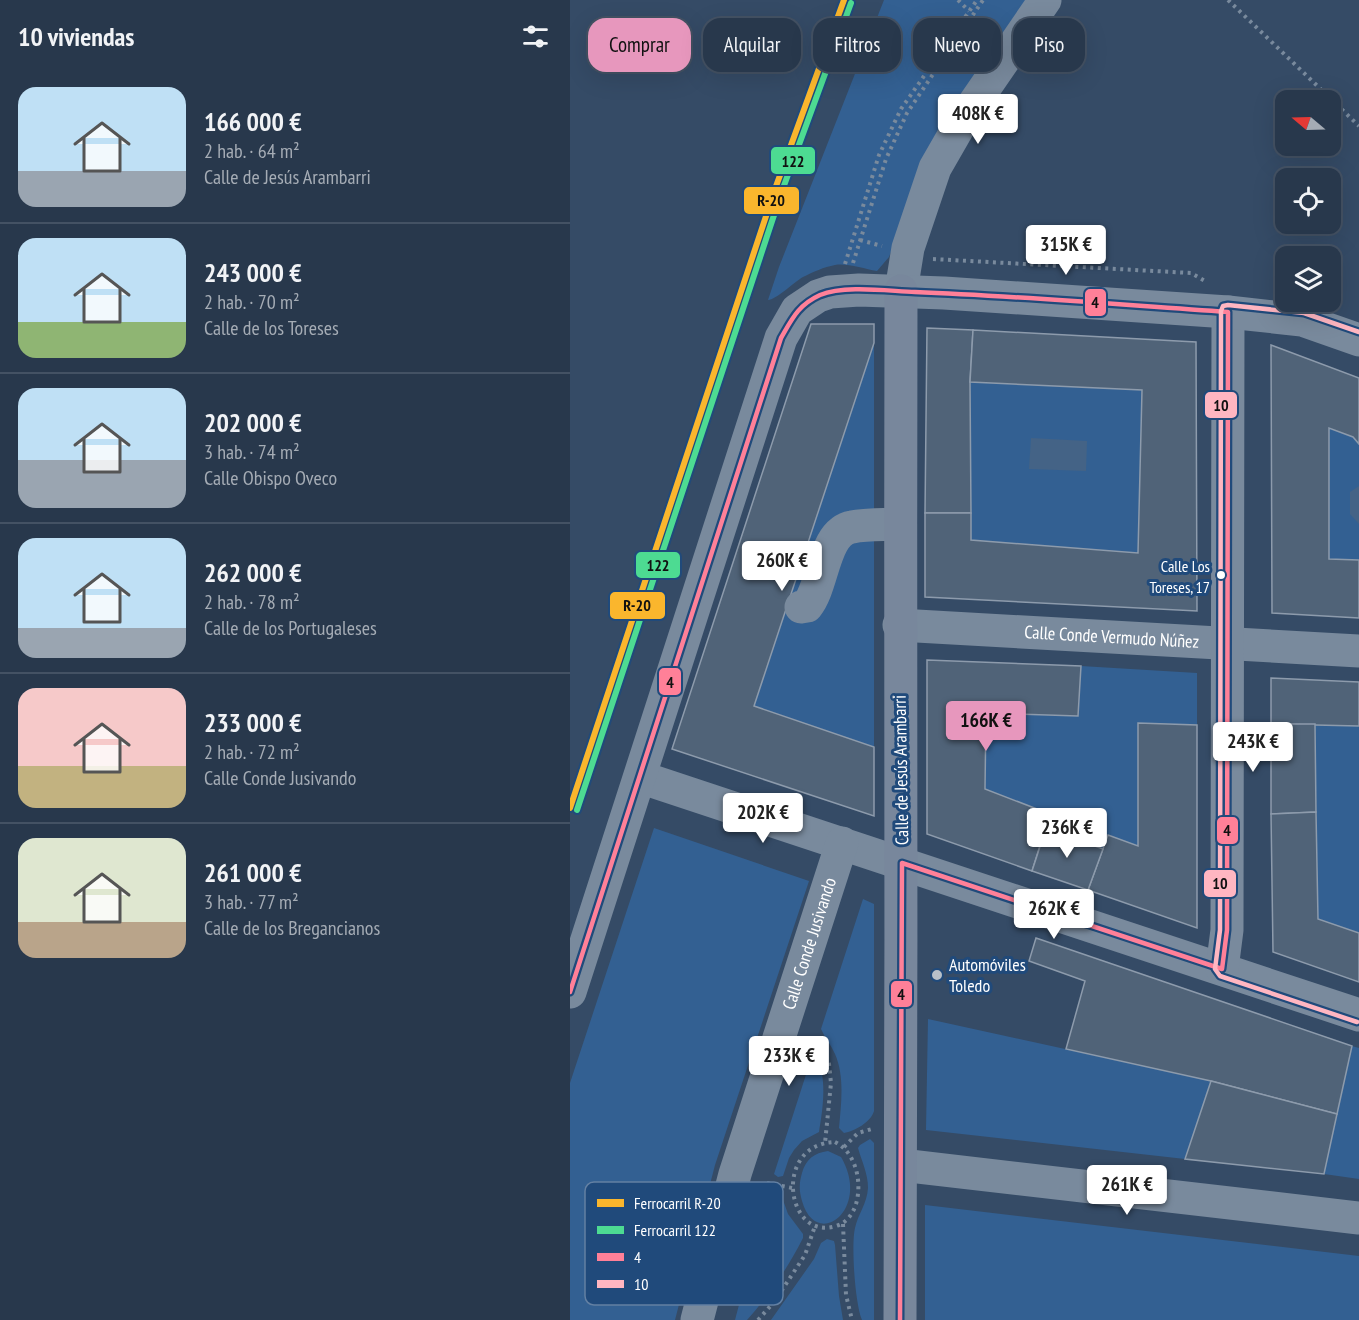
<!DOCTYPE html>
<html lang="es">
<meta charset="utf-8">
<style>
:root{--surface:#28384c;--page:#303f53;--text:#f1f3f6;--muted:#a5acb5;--line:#445264;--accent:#e797bd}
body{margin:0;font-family:"PT Sans Narrow",sans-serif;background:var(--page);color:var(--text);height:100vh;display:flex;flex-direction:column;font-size:22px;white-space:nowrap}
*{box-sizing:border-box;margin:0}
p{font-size:20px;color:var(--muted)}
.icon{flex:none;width:33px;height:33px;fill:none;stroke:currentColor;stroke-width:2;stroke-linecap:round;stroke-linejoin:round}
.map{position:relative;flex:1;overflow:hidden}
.drawer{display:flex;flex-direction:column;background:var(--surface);width:570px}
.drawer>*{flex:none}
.top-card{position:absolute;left:18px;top:18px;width:570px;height:54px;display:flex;gap:12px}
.needle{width:39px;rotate:289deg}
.controls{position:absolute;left:705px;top:90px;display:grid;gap:12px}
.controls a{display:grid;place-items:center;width:66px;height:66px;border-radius:12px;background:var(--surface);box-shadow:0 6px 24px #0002,0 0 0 2px var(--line);font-size:30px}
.price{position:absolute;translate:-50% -51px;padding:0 14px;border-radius:6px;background:#fff;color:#222;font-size:20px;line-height:39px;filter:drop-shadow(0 2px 3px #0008)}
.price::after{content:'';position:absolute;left:50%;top:36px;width:18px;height:14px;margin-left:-9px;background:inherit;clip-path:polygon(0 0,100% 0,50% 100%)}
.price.active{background:var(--accent);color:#111}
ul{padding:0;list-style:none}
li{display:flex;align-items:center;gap:18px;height:150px;padding:0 18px}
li+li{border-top:2px solid var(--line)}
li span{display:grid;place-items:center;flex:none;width:168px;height:120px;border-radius:18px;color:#555}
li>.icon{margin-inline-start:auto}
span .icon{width:72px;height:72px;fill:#fffc;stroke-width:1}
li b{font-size:26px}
h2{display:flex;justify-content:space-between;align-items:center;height:72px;padding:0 18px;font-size:26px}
.chip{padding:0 21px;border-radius:18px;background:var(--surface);box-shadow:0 6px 24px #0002,0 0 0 2px var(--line);font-size:21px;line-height:54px}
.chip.active{background:var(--accent);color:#111}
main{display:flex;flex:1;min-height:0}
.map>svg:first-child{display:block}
.green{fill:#336092}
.water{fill:#446386}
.building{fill:#506378;stroke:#8d9bac;stroke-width:1.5}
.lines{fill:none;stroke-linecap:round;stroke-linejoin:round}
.path{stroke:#798a9d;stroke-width:4;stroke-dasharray:3 4.5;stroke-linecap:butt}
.minor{stroke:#798a9d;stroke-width:33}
.major{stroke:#78879c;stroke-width:33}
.bus-1-casing{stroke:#204a7b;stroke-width:9}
.bus-2-casing{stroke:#204a7b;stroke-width:9}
.bus-1{stroke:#ff8098;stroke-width:4.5}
.bus-2{stroke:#ffb6c1;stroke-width:4.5}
.rail-1-casing{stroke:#204a7b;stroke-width:10}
.rail-2-casing{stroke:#204a7b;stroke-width:10}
.rail-1{stroke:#fab62d;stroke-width:6}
.rail-2{stroke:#4ddb92;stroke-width:6}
.bus-dot{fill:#fff;stroke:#204a7b;stroke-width:2}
.poi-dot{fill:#b8c0c9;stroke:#204a7b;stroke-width:2}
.labels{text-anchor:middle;stroke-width:6;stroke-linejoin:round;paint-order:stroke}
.bus-label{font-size:16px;fill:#fff;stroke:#204a7b;text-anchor:end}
.street-label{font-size:18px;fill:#fff;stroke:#204a7b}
.poi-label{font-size:18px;fill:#fff;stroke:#204a7b;text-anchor:start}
.key{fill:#204a7b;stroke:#6380a3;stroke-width:1.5}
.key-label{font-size:16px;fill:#fff}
.line-badge{stroke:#204a7b;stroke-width:2}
.pale-badge-label{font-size:16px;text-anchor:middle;font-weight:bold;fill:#111}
</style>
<main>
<section class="drawer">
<h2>10 viviendas<svg class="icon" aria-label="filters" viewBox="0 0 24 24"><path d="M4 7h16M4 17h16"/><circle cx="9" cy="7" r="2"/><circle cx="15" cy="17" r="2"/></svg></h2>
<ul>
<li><span style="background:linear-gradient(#bfe0f5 70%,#9aa5b1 0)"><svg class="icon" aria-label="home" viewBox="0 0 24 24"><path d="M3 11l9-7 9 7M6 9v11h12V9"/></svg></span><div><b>166 000 €</b><p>2 hab. · 64 m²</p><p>Calle de Jesús Arambarri</p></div></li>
<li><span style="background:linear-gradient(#bfe0f5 70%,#8fb573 0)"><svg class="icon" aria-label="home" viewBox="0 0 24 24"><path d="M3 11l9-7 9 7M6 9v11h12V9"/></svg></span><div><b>243 000 €</b><p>2 hab. · 70 m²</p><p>Calle de los Toreses</p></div></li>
<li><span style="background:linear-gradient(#bfe0f5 60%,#9aa5b1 0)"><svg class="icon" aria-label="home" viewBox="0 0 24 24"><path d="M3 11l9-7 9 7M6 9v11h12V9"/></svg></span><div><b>202 000 €</b><p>3 hab. · 74 m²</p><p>Calle Obispo Oveco</p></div></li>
<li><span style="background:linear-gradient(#bfe0f5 75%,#9aa5b1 0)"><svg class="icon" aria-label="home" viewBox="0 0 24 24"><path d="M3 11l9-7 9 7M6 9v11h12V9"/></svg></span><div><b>262 000 €</b><p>2 hab. · 78 m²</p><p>Calle de los Portugaleses</p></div></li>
<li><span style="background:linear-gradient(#f6c9c9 65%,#c2b280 0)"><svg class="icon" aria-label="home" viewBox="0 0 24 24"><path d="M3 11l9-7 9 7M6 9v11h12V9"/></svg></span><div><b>233 000 €</b><p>2 hab. · 72 m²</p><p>Calle Conde Jusivando</p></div></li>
<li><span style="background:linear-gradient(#dfe7d0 70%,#b9a48a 0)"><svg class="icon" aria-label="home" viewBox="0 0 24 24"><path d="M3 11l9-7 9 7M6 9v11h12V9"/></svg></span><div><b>261 000 €</b><p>3 hab. · 77 m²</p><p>Calle de los Bregancianos</p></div></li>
</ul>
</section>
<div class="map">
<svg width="789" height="1320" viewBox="0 0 789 1320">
<rect width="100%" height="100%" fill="#354b66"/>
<g class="green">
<path d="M314,0H457L327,237L319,257L307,271C294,269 277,263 265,265C254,267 243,272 233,277C224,282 206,300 198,300L209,267Z"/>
<polygon points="304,343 304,747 184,706"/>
<polygon points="400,382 572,390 568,553 401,540"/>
<polygon points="759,428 783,437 789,444 789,560 759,559"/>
<polygon points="511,666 627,673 627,725 569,723 568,846 538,835 533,849 476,828 480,814 415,789 416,713"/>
<polygon points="745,724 789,726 789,933 748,919"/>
<polygon points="84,828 239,881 145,1165 105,1320 0,1320 0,1083"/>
<path d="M293,899L304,904V1111C301,1122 285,1131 274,1133L269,1128C271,1104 275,1077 265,1054C261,1045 255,1038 251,1029Z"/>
<polygon points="358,1019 641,1081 615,1159 356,1130"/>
<polygon points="782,1046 789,1048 789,1179 754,1174"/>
<path d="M245,1055C258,1075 253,1109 249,1132L232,1141L224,1150L219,1158L213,1176L208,1177L204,1174L242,1056Z"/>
<path d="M300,1139L304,1143V1320H292C285,1304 281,1245 285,1228C288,1214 297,1204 298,1188C298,1174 292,1162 288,1148L290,1145Z"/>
<path d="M258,1151L271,1157C302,1210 246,1251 232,1201C229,1191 229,1183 232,1173C236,1159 244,1153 258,1151Z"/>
<path d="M201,1193L213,1200L218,1214L233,1234V1238C218,1268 199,1295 177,1320H165L198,1194Z"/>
<polygon points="355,1205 789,1256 789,1320 355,1320"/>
<polygon points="257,1239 264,1241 265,1245 269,1296 273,1320 201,1320 244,1259 251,1243"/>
</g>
<g class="water">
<polygon points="461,438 517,441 516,471 459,469"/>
<polygon points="789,486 789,524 780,514 780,492"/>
</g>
<g class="building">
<polygon points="241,324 304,324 304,343 184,706 304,747 304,816 102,749"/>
<polygon points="357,328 403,330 400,382 401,513 355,513"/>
<polygon points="403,330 626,342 627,611 355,597 355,513 401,513 401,540 568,553 572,390 400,382"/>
<polygon points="701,345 789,378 789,444 783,437 759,428 759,559 789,560 789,618 702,613"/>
<polygon points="357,660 511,666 508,716 416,713 415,789 480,814 462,871 357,834"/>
<polygon points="701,678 789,682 789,726 701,724"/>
<polygon points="568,723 627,725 627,928 518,890 538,835 568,846"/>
<polygon points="701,724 745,724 746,812 701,814"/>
<polygon points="746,812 748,919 789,933 789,982 703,952 701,814"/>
<polygon points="476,828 533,849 518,890 462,871"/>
<polygon points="466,938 782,1046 767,1114 641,1081 496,1049 515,981 459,961"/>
<polygon points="641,1081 767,1114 754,1174 615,1159"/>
</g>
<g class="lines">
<g class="path">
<polyline points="388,0 399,11"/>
<polyline points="658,0 789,126"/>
<polyline points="290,240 312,246"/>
<polyline points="363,259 621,273 635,281"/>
<polyline points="283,263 316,159 337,113 413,0"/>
<polyline points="275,264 309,155 331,109 407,0"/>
<polyline points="241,1041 249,1044 259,1064 261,1083 255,1143"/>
<path d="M265,1142C287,1153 293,1185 285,1207C281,1216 276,1223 266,1226C216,1242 202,1144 265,1142Z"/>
<polyline points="274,1147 288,1133 302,1129"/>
<polyline points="197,1183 222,1188"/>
<polyline points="273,1224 276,1295 282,1320"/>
<polyline points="188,1320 204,1302 235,1255 245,1226"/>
</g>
<g class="minor">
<polyline points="331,291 338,248 365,168 392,121 475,0"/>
<path d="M231,607L237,606C254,585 253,532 282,527C297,524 314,525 330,524"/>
<path id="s1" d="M329,625L789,651"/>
<polyline points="70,777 789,1015"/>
<polyline points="652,969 657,930 658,312"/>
<polyline points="0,992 211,338 227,310 248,296 260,292 289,290 374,293 658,312 732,320 789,340"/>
<polyline points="331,1165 789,1218"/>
<path id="s2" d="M127,1320L165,1174L272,843"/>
</g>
<path class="major" d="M330,1320C332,977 330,634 331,291"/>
<defs>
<path id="bus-1" d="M0,992L211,338C222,319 228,305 250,295C275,285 317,291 345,292C449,296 554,305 658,312L657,930L652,969L332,863L330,1320"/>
<polyline id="bus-2" points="787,1022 650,976 645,969 650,930 651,311 653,306 658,305 734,313 789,332"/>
</defs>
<use href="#bus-1" class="bus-1-casing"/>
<use href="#bus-2" class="bus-2-casing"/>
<use href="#bus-1" class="bus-1"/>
<use href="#bus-2" class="bus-2"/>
<defs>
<polyline id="rail-1" points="0,808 205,189 274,0"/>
<polyline id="rail-2" points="7,810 212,191 281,3"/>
</defs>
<use href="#rail-1" class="rail-1-casing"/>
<use href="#rail-2" class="rail-2-casing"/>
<use href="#rail-1" class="rail-1"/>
<use href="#rail-2" class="rail-2"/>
</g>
<circle class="bus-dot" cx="651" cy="575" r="5"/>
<circle class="poi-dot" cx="367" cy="975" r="6"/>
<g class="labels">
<g class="bus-label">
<text x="640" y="572">Calle Los<tspan x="640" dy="21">Toreses, 17</tspan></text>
</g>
<g class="street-label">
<text dy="6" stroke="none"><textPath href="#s1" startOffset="213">Calle Conde Vermudo Núñez</textPath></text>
<text transform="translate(331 770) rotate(-91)" y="6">Calle de Jesús Arambarri</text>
<text dy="6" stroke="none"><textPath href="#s2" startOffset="393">Calle Conde Jusivando</textPath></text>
</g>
<g class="poi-label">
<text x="379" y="971">Automóviles<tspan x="379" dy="21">Toledo</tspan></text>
</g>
</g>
<rect x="15" y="1182" width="198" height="123" rx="9" class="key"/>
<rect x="27" y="1199" width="27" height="8" fill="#fab62d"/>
<rect x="27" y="1226" width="27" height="8" fill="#4ddb92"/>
<rect x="27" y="1253" width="27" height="8" fill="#ff8098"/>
<rect x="27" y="1280" width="27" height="8" fill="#ffb6c1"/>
<g class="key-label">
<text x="64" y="1209">Ferrocarril R-20</text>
<text x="64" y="1236">Ferrocarril 122</text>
<text x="64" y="1263">4</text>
<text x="64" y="1290">10</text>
</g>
<g class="line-badge">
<rect x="200" y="146" width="46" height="29" rx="6" fill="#4ddb92"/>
<rect x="173" y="186" width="57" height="29" rx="6" fill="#fab62d"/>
<rect x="514" y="288" width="23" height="29" rx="6" fill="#ff8098"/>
<rect x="634" y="391" width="34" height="28" rx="6" fill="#ffb6c1"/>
<rect x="65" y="551" width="46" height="28" rx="6" fill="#4ddb92"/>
<rect x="39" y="591" width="57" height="29" rx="6" fill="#fab62d"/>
<rect x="88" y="667" width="24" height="29" rx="6" fill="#ff8098"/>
<rect x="646" y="816" width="23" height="29" rx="6" fill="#ff8098"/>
<rect x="633" y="869" width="34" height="29" rx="6" fill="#ffb6c1"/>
<rect x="320" y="980" width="23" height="28" rx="6" fill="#ff8098"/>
</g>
<g class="pale-badge-label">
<text x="223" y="167">122</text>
<text x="201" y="206">R-20</text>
<text x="525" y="308">4</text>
<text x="651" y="411">10</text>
<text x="88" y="571">122</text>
<text x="67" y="611">R-20</text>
<text x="100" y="688">4</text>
<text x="657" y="836">4</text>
<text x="650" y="889">10</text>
<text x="331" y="1000">4</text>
</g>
</svg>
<div class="controls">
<a><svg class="needle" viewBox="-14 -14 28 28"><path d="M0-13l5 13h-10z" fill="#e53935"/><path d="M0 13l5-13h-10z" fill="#a5acb5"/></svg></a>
<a><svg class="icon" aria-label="locate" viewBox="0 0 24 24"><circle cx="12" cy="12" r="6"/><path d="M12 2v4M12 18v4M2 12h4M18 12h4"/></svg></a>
<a><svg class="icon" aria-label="layers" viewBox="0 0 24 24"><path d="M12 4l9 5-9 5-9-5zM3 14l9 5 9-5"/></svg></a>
</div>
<b class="price" style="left:408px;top:145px">408K €</b>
<b class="price" style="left:496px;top:276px">315K €</b>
<b class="price" style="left:212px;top:592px">260K €</b>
<b class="price active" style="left:416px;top:752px">166K €</b>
<b class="price" style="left:683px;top:773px">243K €</b>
<b class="price" style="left:193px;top:844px">202K €</b>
<b class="price" style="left:497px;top:859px">236K €</b>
<b class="price" style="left:484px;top:940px">262K €</b>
<b class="price" style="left:219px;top:1087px">233K €</b>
<b class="price" style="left:557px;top:1216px">261K €</b>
<div class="top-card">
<a class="chip active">Comprar</a>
<a class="chip">Alquilar</a>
<a class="chip">Filtros</a>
<a class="chip">Nuevo</a>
<a class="chip">Piso</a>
</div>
</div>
</main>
